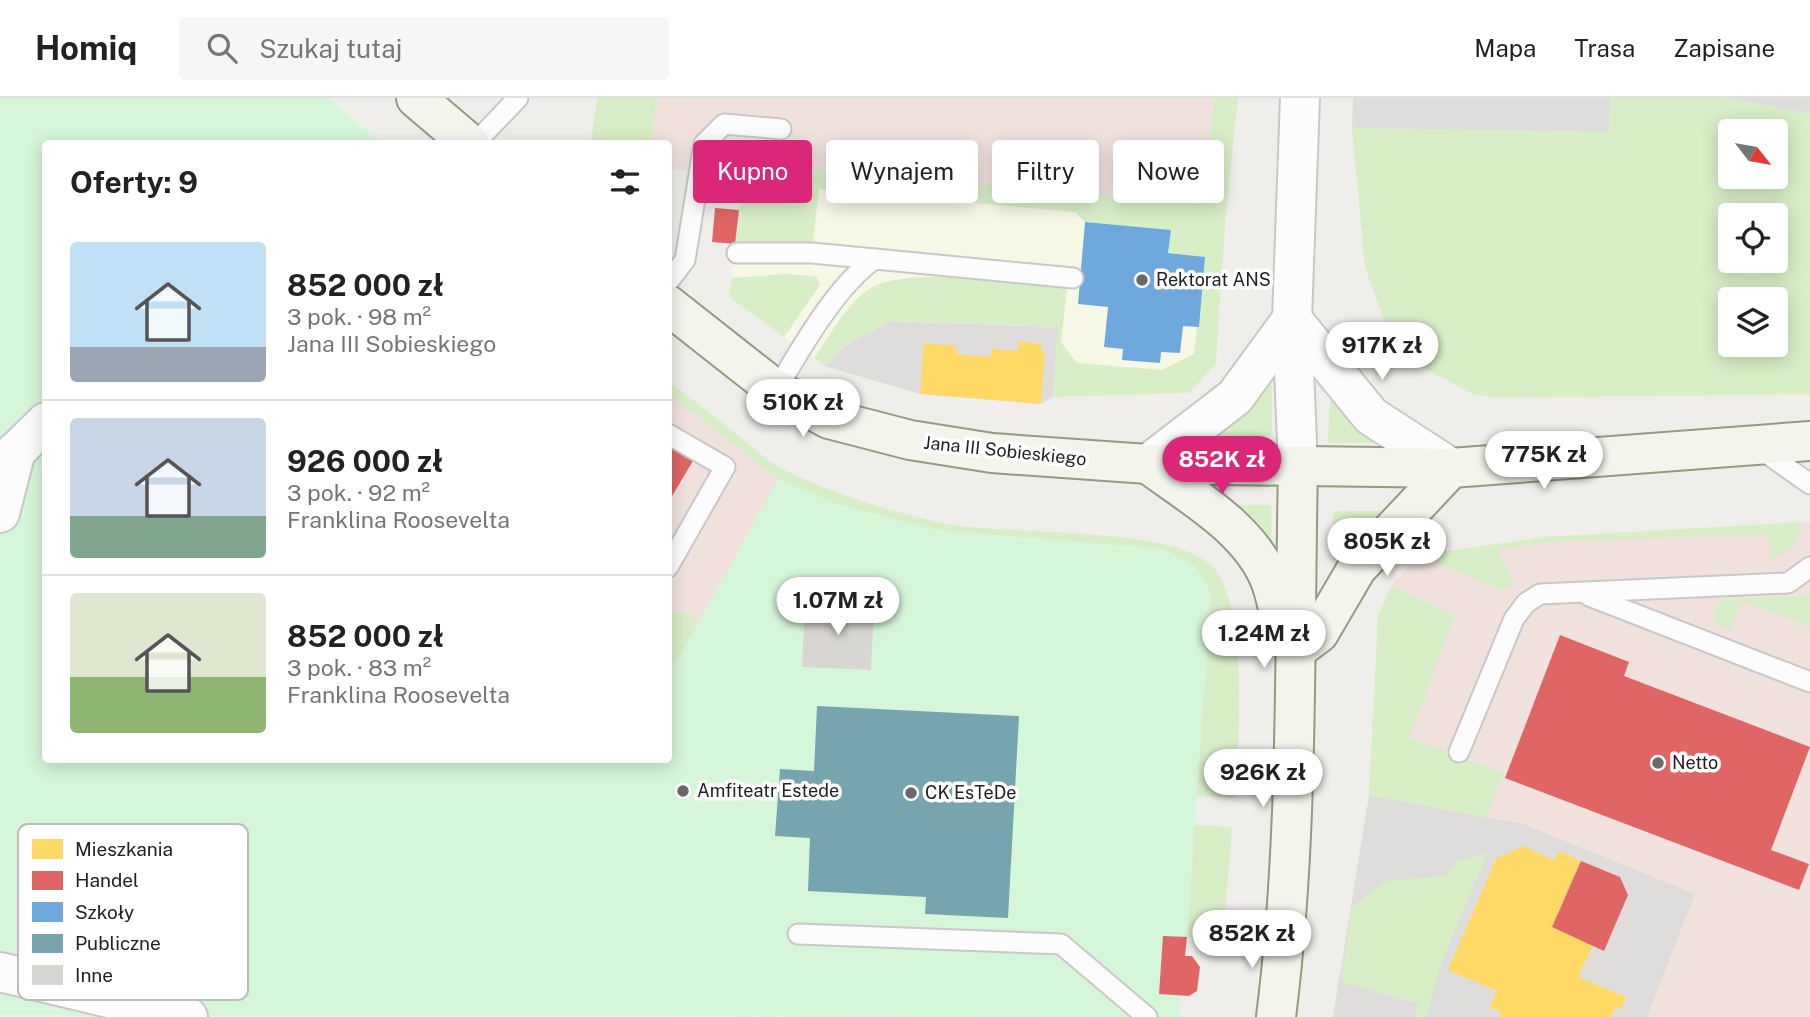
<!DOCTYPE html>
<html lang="pl">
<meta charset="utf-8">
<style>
:root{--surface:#fff;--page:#f6f6f6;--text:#222;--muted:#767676;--line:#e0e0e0;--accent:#db2777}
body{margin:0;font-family:"Public Sans",sans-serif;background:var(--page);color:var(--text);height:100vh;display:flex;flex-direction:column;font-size:26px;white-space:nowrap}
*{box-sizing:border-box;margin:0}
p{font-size:23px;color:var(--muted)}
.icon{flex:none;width:38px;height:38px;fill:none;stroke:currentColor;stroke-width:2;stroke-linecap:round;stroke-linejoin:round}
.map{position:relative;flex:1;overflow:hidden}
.details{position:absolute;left:42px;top:42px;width:630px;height:623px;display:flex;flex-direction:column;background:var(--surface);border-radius:7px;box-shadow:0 4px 18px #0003}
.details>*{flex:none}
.guide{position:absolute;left:693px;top:42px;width:665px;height:63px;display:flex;gap:14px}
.needle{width:46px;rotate:121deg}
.tools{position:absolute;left:1718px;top:21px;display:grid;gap:14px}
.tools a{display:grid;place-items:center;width:70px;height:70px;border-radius:7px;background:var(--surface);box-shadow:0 4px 18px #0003;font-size:35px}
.price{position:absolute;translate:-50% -60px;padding:0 16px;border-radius:24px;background:#fff;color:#222;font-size:23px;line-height:46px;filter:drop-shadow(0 2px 4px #0008)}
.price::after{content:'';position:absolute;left:50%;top:42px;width:21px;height:16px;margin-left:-10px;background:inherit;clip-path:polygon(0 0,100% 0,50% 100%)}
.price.current{background:var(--accent);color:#fff}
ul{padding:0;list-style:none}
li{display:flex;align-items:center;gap:21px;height:175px;padding:0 28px}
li+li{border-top:2px solid var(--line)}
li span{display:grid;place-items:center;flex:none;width:196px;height:140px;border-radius:7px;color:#555}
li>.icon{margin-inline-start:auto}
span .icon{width:84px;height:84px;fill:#fffc;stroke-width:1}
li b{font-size:30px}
h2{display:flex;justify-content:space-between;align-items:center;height:84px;padding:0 28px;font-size:30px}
.pill{padding:0 24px;border-radius:7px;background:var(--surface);box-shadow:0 4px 18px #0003;font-size:24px;line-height:63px}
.pill.current{background:var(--accent);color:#fff}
header{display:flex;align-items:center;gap:42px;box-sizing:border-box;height:98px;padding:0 35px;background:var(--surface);border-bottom:2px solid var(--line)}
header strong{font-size:33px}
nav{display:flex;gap:38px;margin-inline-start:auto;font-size:24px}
.search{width:490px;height:63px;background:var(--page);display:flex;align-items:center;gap:18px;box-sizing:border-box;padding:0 24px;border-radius:7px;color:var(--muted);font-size:26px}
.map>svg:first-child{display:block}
.residential{fill:#dedddb}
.commercial{fill:#f1e2de}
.education{fill:#f7f7e6}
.grass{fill:#d8eec7;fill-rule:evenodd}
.park{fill:#d6f6da}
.homes{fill:#ffd966}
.shops{fill:#e06666}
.schools{fill:#6fa8dc}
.public{fill:#76a5af}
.building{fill:#d7d6d2}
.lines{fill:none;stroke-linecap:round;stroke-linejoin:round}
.lane-casing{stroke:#c8c8c6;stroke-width:23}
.street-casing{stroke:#c8c8c6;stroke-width:42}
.secondary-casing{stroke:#969a80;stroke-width:42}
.lane{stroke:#fdfcfc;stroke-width:19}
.street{stroke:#fdfcfc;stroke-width:38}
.secondary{stroke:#f3f4ec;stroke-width:38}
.poi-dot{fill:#696967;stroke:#fff;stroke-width:2.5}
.labels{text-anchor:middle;stroke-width:7;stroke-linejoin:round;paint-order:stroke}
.poi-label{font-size:18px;fill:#212121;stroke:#fff;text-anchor:start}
.street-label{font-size:18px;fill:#212121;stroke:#fff}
.key{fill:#fff;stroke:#bcbcbc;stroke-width:2}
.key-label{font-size:19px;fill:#212121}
</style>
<header>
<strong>Homiq</strong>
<div class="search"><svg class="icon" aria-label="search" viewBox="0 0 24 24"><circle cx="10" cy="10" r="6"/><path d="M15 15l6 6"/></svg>Szukaj tutaj</div>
<nav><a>Mapa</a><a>Trasa</a><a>Zapisane</a></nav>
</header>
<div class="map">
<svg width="1810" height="919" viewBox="0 0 1810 919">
<rect width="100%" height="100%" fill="#efeeea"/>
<g class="residential">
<polygon points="1353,0 1610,0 1609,34 1352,30"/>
<polygon points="1726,0 1810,0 1810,16 1731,1"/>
<polygon points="891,223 1059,229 1053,299 1041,306 920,296 824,268 844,248"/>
<polygon points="1369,697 1524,726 1696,796 1693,803 1793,919 1333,919"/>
</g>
<g class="commercial">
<polygon points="657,0 1238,0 1226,114 669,71 668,46 651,46"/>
<polygon points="668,285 778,381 675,568 668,567"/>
<polygon points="1810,424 1810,919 1647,919 1695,796 1524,726 1369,697 1378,519 1391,488 1420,457 1546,439"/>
</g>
<polygon class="education" points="743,76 1226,114 1216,266 1189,295 1053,299 1058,229 891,223 844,248 824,268 729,199"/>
<g class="grass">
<polygon points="597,0 657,0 651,45 591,45"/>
<path d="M1214,0H1238L1226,114L1216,266L1189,295L1053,299L1058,229L891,223L844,248L824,268L814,260C830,238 844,210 866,193C902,166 1021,186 1067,190L1061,244L1077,265L1162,272L1194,256L1205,159L1168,155L1170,132L1085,124L1075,114L819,91L813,144L735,146L744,65L1204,106Z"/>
<path d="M1610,0H1726L1810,16V296L1494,300L1471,295L1420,268L1385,224L1365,170L1352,30L1609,34ZM1731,33H1776V79H1731ZM1731,117H1776V163H1731ZM1731,201H1776V247H1731Z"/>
<polygon points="786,176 816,178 820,187 784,239 729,199 732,180"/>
<path d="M668,283C694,302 719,322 744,342C754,350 765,361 777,368C826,394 883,411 937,424C1000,439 1169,426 1211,467C1250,505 1238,647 1235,700L1196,698L1211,495L1164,451L935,432L839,407L778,381L669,296Z"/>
<polygon points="1266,287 1272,287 1272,338 1219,337 1255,304"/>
<polygon points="1336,302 1349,324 1378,340 1377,345 1328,345 1330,303"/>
<polygon points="1233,407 1271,407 1272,450"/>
<polygon points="1333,413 1381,413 1380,422 1361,434 1343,460 1333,462"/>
<path d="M1799,424L1800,435C1792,449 1786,456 1770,461L1769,436L1549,444L1497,452L1514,485L1504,493L1420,457L1546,439Z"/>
<polygon points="1391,488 1455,517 1409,640 1504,675 1486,719 1369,697 1378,519"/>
<polygon points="1810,498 1810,529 1743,503 1729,534 1714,522 1714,511 1723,501"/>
<polygon points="668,514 692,516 697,527 675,568 669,567"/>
<polygon points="1194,727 1232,729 1223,841 1187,839"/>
<polygon points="1488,754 1442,863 1426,919 1415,919 1419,906 1341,884 1352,809 1386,783 1445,778 1455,765"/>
</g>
<polygon class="park" points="0,0 329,0 381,45 46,46 46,662 668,662 669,567 675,567 778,381 840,407 935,432 1164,451 1196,469 1211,495 1187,839 1163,839 1159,895 1181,898 1180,919 0,917"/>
<g class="homes">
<polygon points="1019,243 1042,246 1041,254 1045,254 1041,306 920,296 924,245 957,248 956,256 991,259 991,251 1018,253"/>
<polygon points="1523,748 1555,763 1559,753 1581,763 1552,829 1593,847 1578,879 1626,899 1621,911 1615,909 1611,919 1499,919 1501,914 1490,909 1497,893 1448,872 1496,761"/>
</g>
<g class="shops">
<polygon points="727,64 744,65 741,95 724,93"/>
<polygon points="715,110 739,112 735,146 712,144"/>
<polygon points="668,347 694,361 668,405"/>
<polygon points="1560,537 1629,564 1624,578 1810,649 1771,752 1809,766 1799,792 1505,680"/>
<polygon points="1581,763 1620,779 1628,797 1604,853 1552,829"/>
<polygon points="1163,838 1187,839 1185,858 1192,858 1200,869 1197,893 1189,898 1159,896"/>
</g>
<polygon class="schools" points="1085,124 1171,132 1168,155 1205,159 1199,229 1183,228 1180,255 1161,254 1160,265 1122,262 1123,251 1104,249 1108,209 1078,206"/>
<polygon class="public" points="817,608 1019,618 1008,820 925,816 926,799 808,793 810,740 775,738 780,671 814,673"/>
<polygon class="building" points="805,506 874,509 871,572 802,569"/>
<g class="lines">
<defs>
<g id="lane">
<polyline points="474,46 518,0"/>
<polyline points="737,155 812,155 875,161"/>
<polyline points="668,184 685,162 704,46 724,26 781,31"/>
<path d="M776,292C800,252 837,186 875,161L1073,180"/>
<polyline points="668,336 725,369 668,469"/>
<polyline points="1759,350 1810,386"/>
<polyline points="1589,498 1810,584"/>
<polyline points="1459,654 1514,521 1526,505 1540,496 1788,485 1810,469"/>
<polyline points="798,836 1061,846 1147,919"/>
</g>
<g id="street">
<polyline points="1292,221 1371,318 1451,370"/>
<polyline points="1148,366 1235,299 1292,221"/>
<polyline points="0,369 46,324"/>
<polyline points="1298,370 1292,221 1300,0"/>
<polyline points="0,415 16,353"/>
<polyline points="0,874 188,919"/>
</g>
<g id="secondary">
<polyline points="416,0 470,46"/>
<polyline points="668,207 776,292 829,321 910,342 992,355 1148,366 1451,370 1810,343"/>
<path d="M1148,366C1191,398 1249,430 1270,482C1276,497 1278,514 1283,530"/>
<polyline points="1295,553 1319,535 1357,470 1451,370"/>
<path d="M1276,919C1299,737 1294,553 1298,370"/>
</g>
</defs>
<use href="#lane" class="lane-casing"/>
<use href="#street" class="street-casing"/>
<use href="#secondary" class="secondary-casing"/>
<use href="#lane" class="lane"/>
<use href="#street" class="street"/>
<use href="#secondary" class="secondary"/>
</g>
<g class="poi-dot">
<circle cx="1142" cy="182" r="7"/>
<circle cx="1658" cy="665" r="7"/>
<circle cx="683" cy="693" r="7"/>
<circle cx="911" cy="695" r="7"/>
</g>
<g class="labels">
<g class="poi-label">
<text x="1156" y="188">Rektorat ANS</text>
<text x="1672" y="671">Netto</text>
<text x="697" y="699">Amfiteatr Estede</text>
<text x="925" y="701">CK EsTeDe</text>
</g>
<g class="street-label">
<text transform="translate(1005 353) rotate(6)" y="6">Jana III Sobieskiego</text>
</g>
</g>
<rect x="18" y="726" width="230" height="176" rx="10" class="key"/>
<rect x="32" y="741" width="31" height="20" fill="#ffd966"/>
<rect x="32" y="773" width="31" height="19" fill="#e06666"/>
<rect x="32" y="804" width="31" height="20" fill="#6fa8dc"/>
<rect x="32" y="836" width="31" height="19" fill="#76a5af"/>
<rect x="32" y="867" width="31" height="20" fill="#d7d6d2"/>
<g class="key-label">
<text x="75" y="758">Mieszkania</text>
<text x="75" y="789">Handel</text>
<text x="75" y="821">Szkoły</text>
<text x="75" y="852">Publiczne</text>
<text x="75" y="884">Inne</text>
</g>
</svg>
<div class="tools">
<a><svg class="needle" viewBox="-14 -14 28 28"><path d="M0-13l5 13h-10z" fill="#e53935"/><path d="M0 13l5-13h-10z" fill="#767676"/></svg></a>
<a><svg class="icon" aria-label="locate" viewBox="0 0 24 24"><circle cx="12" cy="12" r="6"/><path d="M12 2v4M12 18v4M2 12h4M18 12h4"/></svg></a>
<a><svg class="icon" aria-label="layers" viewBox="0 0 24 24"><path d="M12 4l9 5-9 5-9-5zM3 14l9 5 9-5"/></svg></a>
</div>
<b class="price" style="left:1382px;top:284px">917K zł</b>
<b class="price" style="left:803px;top:341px">510K zł</b>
<b class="price" style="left:1544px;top:393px">775K zł</b>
<b class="price current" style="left:1222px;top:398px">852K zł</b>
<b class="price" style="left:1387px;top:480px">805K zł</b>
<b class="price" style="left:838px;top:539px">1.07M zł</b>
<b class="price" style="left:1264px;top:572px">1.24M zł</b>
<b class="price" style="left:1263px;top:711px">926K zł</b>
<b class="price" style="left:1252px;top:872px">852K zł</b>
<div class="guide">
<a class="pill current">Kupno</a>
<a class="pill">Wynajem</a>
<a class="pill">Filtry</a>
<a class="pill">Nowe</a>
</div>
<section class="details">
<h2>Oferty: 9<svg class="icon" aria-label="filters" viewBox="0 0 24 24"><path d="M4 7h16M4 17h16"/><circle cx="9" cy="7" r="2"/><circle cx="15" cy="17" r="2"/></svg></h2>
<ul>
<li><span style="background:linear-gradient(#bfe0f5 75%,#9aa5b1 0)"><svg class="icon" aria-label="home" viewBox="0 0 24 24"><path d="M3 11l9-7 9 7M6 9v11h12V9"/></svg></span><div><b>852 000 zł</b><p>3 pok. · 98 m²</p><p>Jana III Sobieskiego</p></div></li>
<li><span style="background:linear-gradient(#c9d6e8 70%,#7fa58c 0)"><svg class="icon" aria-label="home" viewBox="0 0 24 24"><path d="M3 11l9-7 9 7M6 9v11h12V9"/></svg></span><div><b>926 000 zł</b><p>3 pok. · 92 m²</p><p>Franklina Roosevelta</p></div></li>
<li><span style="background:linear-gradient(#dfe7d0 60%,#8fb573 0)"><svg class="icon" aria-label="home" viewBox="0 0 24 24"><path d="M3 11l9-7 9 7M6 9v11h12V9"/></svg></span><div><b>852 000 zł</b><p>3 pok. · 83 m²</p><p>Franklina Roosevelta</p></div></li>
</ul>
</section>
</div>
